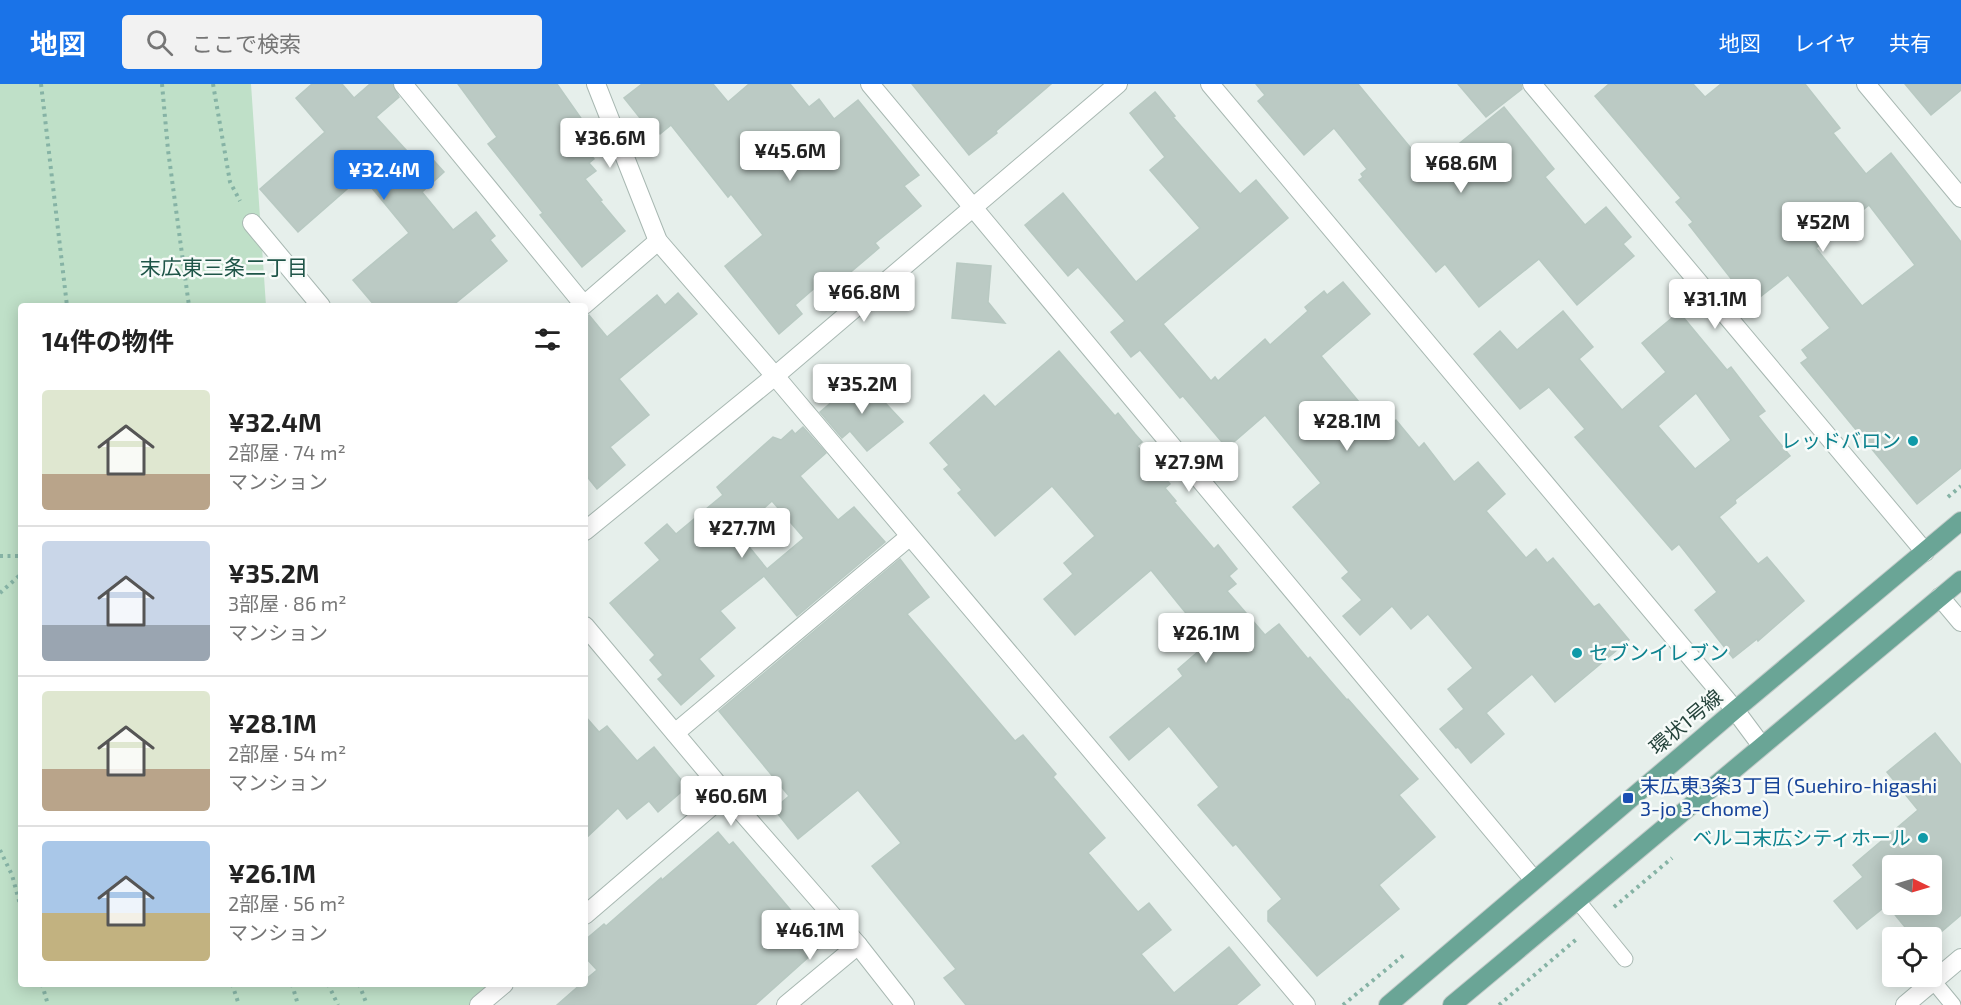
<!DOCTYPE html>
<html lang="ja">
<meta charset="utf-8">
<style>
:root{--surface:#fff;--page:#f2f2f2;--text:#222;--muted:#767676;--line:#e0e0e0;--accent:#1a73e8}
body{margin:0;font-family:"Exo 2","Noto Sans JP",sans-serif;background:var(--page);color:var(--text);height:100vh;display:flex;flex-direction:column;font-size:22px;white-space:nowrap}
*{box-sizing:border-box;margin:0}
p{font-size:20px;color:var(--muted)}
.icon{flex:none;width:33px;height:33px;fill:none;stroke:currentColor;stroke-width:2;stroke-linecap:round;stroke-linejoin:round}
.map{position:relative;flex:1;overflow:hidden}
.panel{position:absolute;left:18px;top:219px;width:570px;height:684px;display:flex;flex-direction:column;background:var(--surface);border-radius:6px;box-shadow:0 3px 15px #0003}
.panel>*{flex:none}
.needle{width:39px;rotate:95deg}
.controls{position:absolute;left:1882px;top:771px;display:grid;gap:12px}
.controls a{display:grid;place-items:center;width:60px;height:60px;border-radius:6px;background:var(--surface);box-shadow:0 3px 15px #0003;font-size:30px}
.price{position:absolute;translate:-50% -51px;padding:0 14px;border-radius:6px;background:#fff;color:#222;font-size:20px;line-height:39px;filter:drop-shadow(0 2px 3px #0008)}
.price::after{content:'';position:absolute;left:50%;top:36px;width:18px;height:14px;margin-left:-9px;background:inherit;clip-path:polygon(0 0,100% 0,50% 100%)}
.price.on{background:var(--accent);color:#fff}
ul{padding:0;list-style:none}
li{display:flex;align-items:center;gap:18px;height:150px;padding:0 24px}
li+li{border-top:2px solid var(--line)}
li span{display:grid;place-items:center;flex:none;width:168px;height:120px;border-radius:6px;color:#555}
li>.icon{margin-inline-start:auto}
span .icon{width:72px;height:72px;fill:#fffc;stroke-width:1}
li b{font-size:26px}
h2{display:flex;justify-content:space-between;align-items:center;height:72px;padding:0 24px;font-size:26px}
header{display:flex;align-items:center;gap:36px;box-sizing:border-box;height:84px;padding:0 30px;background:var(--accent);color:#fff}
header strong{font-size:28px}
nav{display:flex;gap:33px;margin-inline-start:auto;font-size:21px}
.search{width:420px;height:54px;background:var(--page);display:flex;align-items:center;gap:15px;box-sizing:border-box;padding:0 21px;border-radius:6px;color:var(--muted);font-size:22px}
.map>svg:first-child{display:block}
.green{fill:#bfe0c8}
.building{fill:#bbcac4;stroke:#b8c9c2;stroke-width:1.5;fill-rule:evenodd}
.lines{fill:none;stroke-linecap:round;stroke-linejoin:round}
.lane-casing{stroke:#a8b8b2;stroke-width:17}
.street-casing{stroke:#a8b8b2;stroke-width:20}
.primary-casing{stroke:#c2cac8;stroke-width:20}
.path{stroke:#86b3a5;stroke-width:4;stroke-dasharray:3 4.5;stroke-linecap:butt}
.lane{stroke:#fff;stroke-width:15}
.street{stroke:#fff;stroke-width:18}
.primary{stroke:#6aa596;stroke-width:18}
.culture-dot{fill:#0f9aa8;stroke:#f7fbf9;stroke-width:2}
.transit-dot{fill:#1a4fb4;stroke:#f7fbf9;stroke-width:2}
.labels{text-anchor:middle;stroke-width:5;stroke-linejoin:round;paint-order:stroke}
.culture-label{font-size:20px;fill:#0d838f;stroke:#f7fbf9;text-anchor:end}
.street-label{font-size:20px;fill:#24423a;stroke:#f7fbf9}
.transit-label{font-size:20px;fill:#164399;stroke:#f7fbf9;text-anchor:start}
.neighbourhood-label{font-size:21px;fill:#1f5548;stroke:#f7fbf9}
</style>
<header>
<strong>地図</strong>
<div class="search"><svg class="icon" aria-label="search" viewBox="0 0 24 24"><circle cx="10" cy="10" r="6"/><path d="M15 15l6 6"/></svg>ここで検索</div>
<nav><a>地図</a><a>レイヤ</a><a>共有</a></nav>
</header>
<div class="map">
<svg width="1961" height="921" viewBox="0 0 1961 921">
<rect width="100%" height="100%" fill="#e6efeb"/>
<polygon class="green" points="0,0 251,0 266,222 21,222 21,900 492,900 469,921 0,921"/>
<g class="building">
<polygon points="312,0 342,0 354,14 370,0 392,0 399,13 376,33 417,78 427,69 444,88 422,108 453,146 476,128 495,152 490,156 507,177 452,222 375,222 353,196 409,149 362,92 298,148 260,105 325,48 296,14"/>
<polygon points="458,0 557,0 583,37 571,46 594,75 589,79 596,87 585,95 602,116 600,117 625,147 582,183 540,131 543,129 488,60 497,53"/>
<polygon points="642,0 713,0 728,18 749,0 790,0 809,23 819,15 834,35 858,16 919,91 904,102 921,122 875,159 879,164 839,198 832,189 795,221 802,230 779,250 725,182 763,151 731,110 728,113 671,41 660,50 649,35 644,39 624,14"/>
<polygon points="912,0 1051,0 996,47 997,49 969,71"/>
<polygon points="1256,0 1358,0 1428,85 1504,23 1554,85 1545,93 1585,141 1606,123 1631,153 1623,160 1634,172 1577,221 1539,175 1479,223 1445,180 1436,188 1359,96 1363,93 1361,90 1367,85 1334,44 1304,71 1258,17 1265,11"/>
<polygon points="1458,0 1521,0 1522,5 1486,33"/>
<path d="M1609,0H1693L1705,13L1721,0H1805L1840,44L1833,49L1866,90L1891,69L1961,158V384L1917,420L1801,279L1808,274L1802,266L1830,244L1788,191L1751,220L1689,141L1693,138L1676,118L1681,114L1595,12ZM1869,121L1915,181L1862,222L1816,164Z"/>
<polygon points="1905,0 1961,0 1961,6 1931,31"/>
<polygon points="1155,8 1175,32 1173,33 1240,110 1256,96 1288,134 1163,240 1211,297 1215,293 1218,297 1265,255 1270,261 1308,227 1305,223 1324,207 1327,211 1343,198 1370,230 1321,272 1383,347 1396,336 1419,364 1424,359 1454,398 1478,378 1505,410 1486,427 1526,474 1536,465 1547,479 1553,474 1594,523 1599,520 1629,556 1555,618 1532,590 1486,629 1504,650 1471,679 1458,663 1456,664 1440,645 1464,625 1448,605 1473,584 1428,530 1411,545 1392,522 1360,551 1343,532 1362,516 1342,494 1349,488 1293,423 1321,399 1265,331 1227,364 1183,312 1180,314 1140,266 1131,273 1111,248 1125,237 1078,183 1068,192 1025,141 1063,109 1136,198 1200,144 1150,86 1165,73 1130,29"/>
<polygon points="957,179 991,182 988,218 1005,239 952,234"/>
<polygon points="678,209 697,230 619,295 649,331 610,363 625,381 597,405 585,390 585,232 589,231 607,253 657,211 665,221"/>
<path d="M1563,227L1593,263L1579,275L1622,326L1666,288L1642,259L1679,228L1727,286L1731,283L1765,327L1758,332L1790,372L1735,416L1736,419L1719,433L1758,480L1767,473L1804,517L1758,557L1757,555L1733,574L1695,526L1717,508L1679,460L1672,466L1575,353L1585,345L1549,303L1520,325L1474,270L1500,247L1517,266ZM1696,309L1731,356L1695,385L1658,342Z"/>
<polygon points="1059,267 1115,332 1118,329 1135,350 1142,358 1137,362 1170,400 1165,404 1176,417 1174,418 1214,465 1218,461 1237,485 1229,492 1236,500 1227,507 1265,551 1279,540 1308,575 1310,573 1347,616 1348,615 1418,695 1399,711 1435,753 1379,801 1399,825 1317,892 1268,837 1268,827 1282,815 1236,760 1233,762 1198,721 1219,703 1169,642 1129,676 1110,653 1183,592 1178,585 1201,565 1189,552 1198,544 1151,486 1075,551 1044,515 1073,490 1064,479 1095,452 1052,402 995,452 958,409 962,406 944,385 949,381 930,359 984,311 995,323"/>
<polygon points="861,293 903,338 867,367 850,347 842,354 820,328"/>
<path d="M803,343L826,369L800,392L838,436L854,423L885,458L797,532L764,492L720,527L735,544L699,575L714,592L681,621L658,595L663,591L650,576L655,571L610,519L660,476L645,459L667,440L676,450L723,411L717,403L773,353L781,356L792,346L795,350ZM772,417L804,454L767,485L737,448Z"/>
<polygon points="900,475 929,513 907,530 1015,657 1023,651 1056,690 1053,693 1105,754 1088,769 1138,828 1149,819 1171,846 1141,870 1174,909 1229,863 1260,901 1236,921 966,921 944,894 956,885 872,782 901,759 858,706 798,755 774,725 789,712 719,627"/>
<polygon points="585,632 599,648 607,642 637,677 654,663 687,703 658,728 649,717 627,735 618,724 585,755"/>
<path d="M1935,649L1961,681V831L1934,854H1914L1887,821L1857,845L1834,817L1863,793L1853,781L1918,726L1887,688ZM1893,782H1932V820H1893Z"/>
<polygon points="718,748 729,761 733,758 821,862 755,921 557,921 581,900 585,900 585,896 597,886 585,873 585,856 604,840 606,842 661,794 662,796"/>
</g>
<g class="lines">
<defs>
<g id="lane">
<polyline points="1577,816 1625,875"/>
<polyline points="1934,898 1953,921"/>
</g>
<g id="street">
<polyline points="403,0 584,221 658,157"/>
<polyline points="596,0 658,157 775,292 1306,921"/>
<polyline points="870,0 1534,796"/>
<polyline points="1210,0 1735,626 1761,661"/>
<polyline points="1532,0 1925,468"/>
<polyline points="1866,0 1961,114"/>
<polyline points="252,139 321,222"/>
<polyline points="585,447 775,292 1118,0"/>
<polyline points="1940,513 1961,538"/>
<polyline points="585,542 726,710 858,861 905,921"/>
<polyline points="675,649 909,453"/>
<polyline points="585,831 726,710"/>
<polyline points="479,921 504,900"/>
<polyline points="786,921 858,861"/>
<polyline points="1905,921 1961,874"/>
</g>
<g id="primary">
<polyline points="1388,921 1735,626 1961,437"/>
<polyline points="1452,921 1961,496"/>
</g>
</defs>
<use href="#lane" class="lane-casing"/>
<use href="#street" class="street-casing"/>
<use href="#primary" class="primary-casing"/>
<g class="path">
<polyline points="41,0 67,222"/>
<polyline points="162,0 168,66 189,222"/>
<polyline points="213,0 230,98 240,117"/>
<polyline points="1948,413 1961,402"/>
<polyline points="0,472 21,472"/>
<polyline points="0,509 21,490"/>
<polyline points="0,766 12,791 21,824"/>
<polyline points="1614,823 1672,774"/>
<polyline points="42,900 48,921"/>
<polyline points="232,900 239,921"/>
<polyline points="292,900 298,921"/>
<polyline points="328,900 338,921"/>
<polyline points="359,900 367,921"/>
<polyline points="1343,921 1405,870"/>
<polyline points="1499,921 1579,853"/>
</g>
<use href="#lane" class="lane"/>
<use href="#street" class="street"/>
<use href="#primary" class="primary"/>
</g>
<g class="culture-dot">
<circle cx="1913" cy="357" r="6"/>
<circle cx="1577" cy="569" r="6"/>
<circle cx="1923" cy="754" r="6"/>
</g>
<rect class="transit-dot" x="1622" y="708" width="12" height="12" rx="3"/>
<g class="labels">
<g class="culture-label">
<text x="1901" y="364">レッドバロン</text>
<text x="1589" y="576" text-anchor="start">セブンイレブン</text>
<text x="1911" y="761">ベルコ末広シティホール</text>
</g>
<g class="street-label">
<text transform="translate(1686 638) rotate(-40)" y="7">環状1号線</text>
</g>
<g class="transit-label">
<text x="1640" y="709">末広東3条3丁目 (Suehiro-higashi<tspan x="1640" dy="23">3-jo 3-chome)</tspan></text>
</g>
<g class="neighbourhood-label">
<text x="224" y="191">末広東三条二丁目</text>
</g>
</g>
</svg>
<div class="controls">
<a><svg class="needle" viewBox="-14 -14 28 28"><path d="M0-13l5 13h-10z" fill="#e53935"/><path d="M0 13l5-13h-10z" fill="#767676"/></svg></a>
<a><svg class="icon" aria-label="locate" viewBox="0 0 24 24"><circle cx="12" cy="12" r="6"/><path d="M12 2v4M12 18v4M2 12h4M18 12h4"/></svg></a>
</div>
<b class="price" style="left:610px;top:85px">¥36.6M</b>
<b class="price" style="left:790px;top:98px">¥45.6M</b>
<b class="price" style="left:1461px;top:110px">¥68.6M</b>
<b class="price on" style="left:384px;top:117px">¥32.4M</b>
<b class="price" style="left:1823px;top:169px">¥52M</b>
<b class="price" style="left:864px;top:239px">¥66.8M</b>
<b class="price" style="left:1715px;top:246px">¥31.1M</b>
<b class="price" style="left:862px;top:331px">¥35.2M</b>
<b class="price" style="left:1347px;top:368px">¥28.1M</b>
<b class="price" style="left:1189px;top:409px">¥27.9M</b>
<b class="price" style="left:742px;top:475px">¥27.7M</b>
<b class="price" style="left:1206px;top:580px">¥26.1M</b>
<b class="price" style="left:731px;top:743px">¥60.6M</b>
<b class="price" style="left:810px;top:877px">¥46.1M</b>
<section class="panel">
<h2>14件の物件<svg class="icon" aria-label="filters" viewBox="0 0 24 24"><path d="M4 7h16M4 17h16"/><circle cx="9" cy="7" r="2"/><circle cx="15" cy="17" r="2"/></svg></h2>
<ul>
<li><span style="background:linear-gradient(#dfe7d0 70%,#b9a48a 0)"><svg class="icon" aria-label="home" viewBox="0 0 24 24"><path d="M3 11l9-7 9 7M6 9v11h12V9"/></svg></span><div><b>¥32.4M</b><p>2部屋 · 74 m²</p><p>マンション</p></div></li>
<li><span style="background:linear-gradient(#c9d6e8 70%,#9aa5b1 0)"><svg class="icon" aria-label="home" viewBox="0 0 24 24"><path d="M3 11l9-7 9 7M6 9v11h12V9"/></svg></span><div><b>¥35.2M</b><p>3部屋 · 86 m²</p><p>マンション</p></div></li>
<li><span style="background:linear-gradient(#dfe7d0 65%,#b9a48a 0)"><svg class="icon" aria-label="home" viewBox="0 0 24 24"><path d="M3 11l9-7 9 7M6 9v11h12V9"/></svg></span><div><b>¥28.1M</b><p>2部屋 · 54 m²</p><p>マンション</p></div></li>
<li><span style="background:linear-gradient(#a9c7e8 60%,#c2b280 0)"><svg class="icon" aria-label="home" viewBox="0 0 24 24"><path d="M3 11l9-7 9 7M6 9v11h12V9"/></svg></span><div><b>¥26.1M</b><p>2部屋 · 56 m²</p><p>マンション</p></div></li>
</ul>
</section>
</div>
